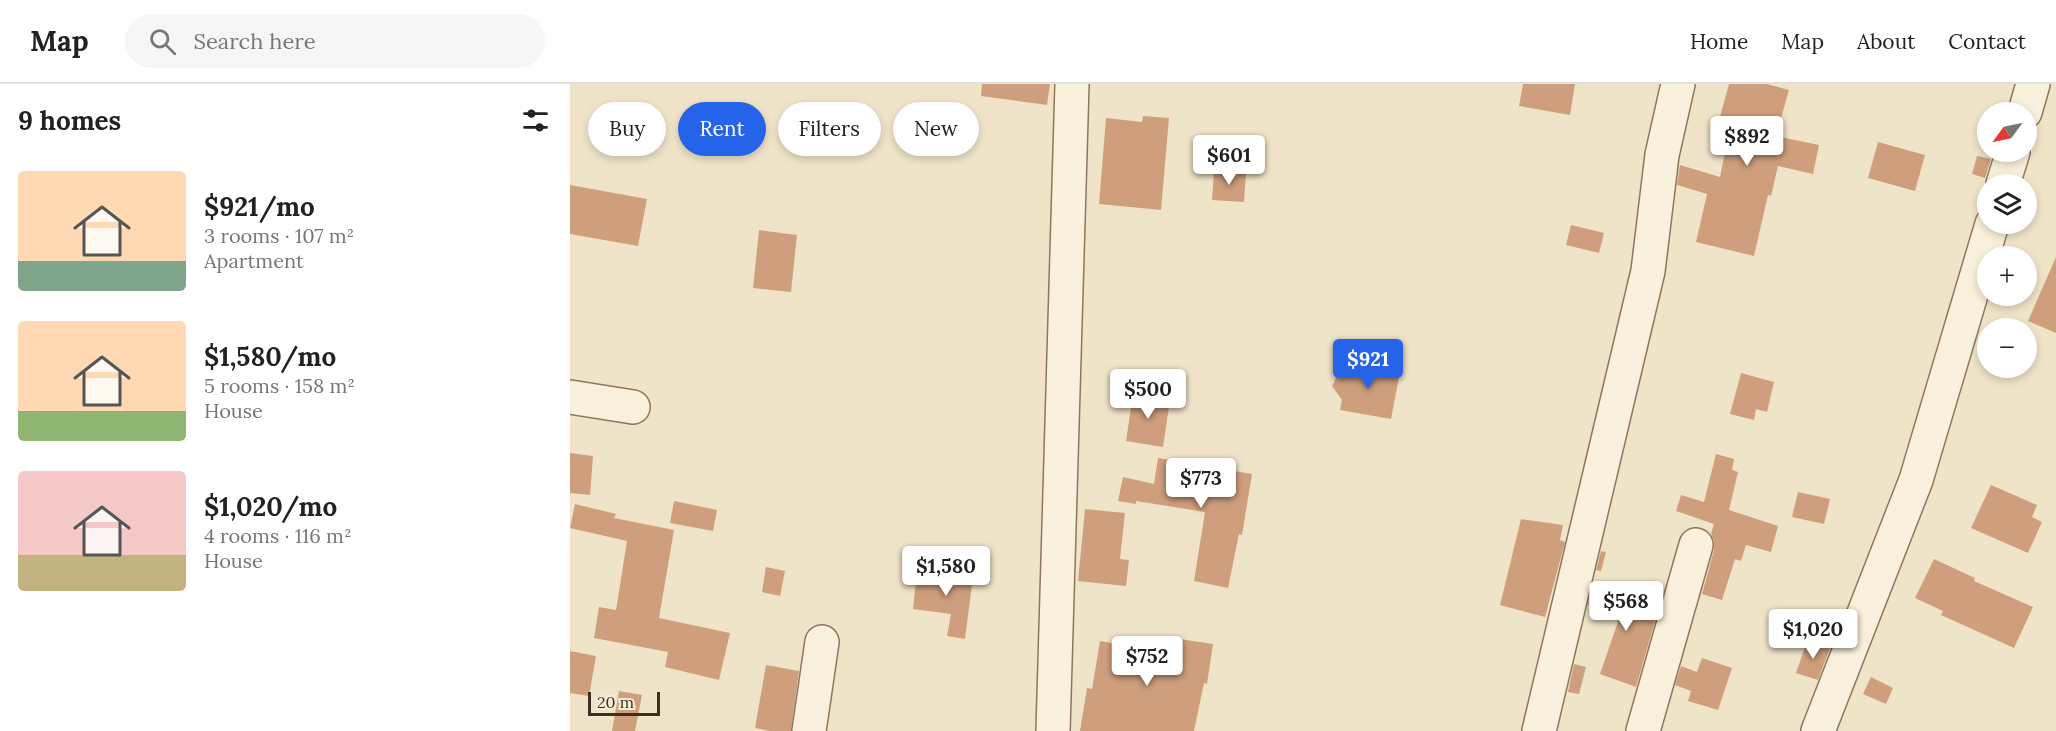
<!DOCTYPE html>
<meta charset="utf-8">
<style>
:root{--surface:#fff;--page:#f6f6f6;--text:#222;--muted:#767676;--line:#e0e0e0;--accent:#2563eb}
body{margin:0;font-family:Lora,serif;background:var(--page);color:var(--text);height:100vh;display:flex;flex-direction:column;font-size:22px;white-space:nowrap}
*{box-sizing:border-box;margin:0}
p{font-size:20px;color:var(--muted)}
.icon{flex:none;width:33px;height:33px;fill:none;stroke:currentColor;stroke-width:2;stroke-linecap:round;stroke-linejoin:round}
.map{position:relative;flex:1;overflow:hidden}
.drawer{display:flex;flex-direction:column;background:var(--surface);width:570px}
.drawer>*{flex:none}
.hud{position:absolute;left:18px;top:18px;width:570px;height:54px;display:flex;gap:12px}
.needle{width:39px;rotate:237deg}
.tools{position:absolute;left:1407px;top:18px;display:grid;gap:12px}
.tools a{display:grid;place-items:center;width:60px;height:60px;border-radius:50%;background:var(--surface);box-shadow:0 3px 9px #0003;font-size:30px}
.scale{position:absolute;left:18px;bottom:15px;width:72px;box-sizing:border-box;padding-left:6px;border:3px solid #3d2e20;border-top:0;font-size:16px;line-height:21px;white-space:nowrap;color:#3d2e20;-webkit-text-stroke:4px #f7eed8;paint-order:stroke}
.price{position:absolute;translate:-50% -51px;padding:0 14px;border-radius:6px;background:#fff;color:#222;font-size:20px;line-height:39px;filter:drop-shadow(0 2px 3px #0008)}
.price::after{content:'';position:absolute;left:50%;top:36px;width:18px;height:14px;margin-left:-9px;background:inherit;clip-path:polygon(0 0,100% 0,50% 100%)}
.price.on{background:var(--accent);color:#fff}
ul{padding:0;list-style:none}
li{display:flex;align-items:center;gap:18px;height:150px;padding:0 18px}
li span{display:grid;place-items:center;flex:none;width:168px;height:120px;border-radius:6px;color:#555}
li>.icon{margin-inline-start:auto}
span .icon{width:72px;height:72px;fill:#fffc;stroke-width:1}
li b{font-size:26px}
h2{display:flex;justify-content:space-between;align-items:center;height:72px;padding:0 18px;font-size:26px}
.chip{padding:0 21px;border-radius:27px;background:var(--surface);box-shadow:0 3px 9px #0003;font-size:21px;line-height:54px}
.chip.on{background:var(--accent);color:#fff}
header{display:flex;align-items:center;gap:36px;box-sizing:border-box;height:84px;padding:0 30px;background:var(--surface);border-bottom:2px solid var(--line)}
header strong{font-size:28px}
nav{display:flex;gap:33px;margin-inline-start:auto;font-size:21px}
.search{width:420px;height:54px;background:var(--page);display:flex;align-items:center;gap:15px;box-sizing:border-box;padding:0 21px;border-radius:33px;color:var(--muted);font-size:22px}
main{display:flex;flex:1;min-height:0}
.map>svg:first-child{display:block}
.building{fill:#cf9f7d}
.lines{fill:none;stroke-linecap:round;stroke-linejoin:round}
.minor-casing{stroke:#8d765c;stroke-width:36}
.minor{stroke:#faf1dc;stroke-width:33}
</style>
<header>
<strong>Map</strong>
<div class="search"><svg class="icon" aria-label="search" viewBox="0 0 24 24"><circle cx="10" cy="10" r="6"/><path d="M15 15l6 6"/></svg>Search here</div>
<nav><a>Home</a><a>Map</a><a>About</a><a>Contact</a></nav>
</header>
<main>
<section class="drawer">
<h2>9 homes<svg class="icon" aria-label="filters" viewBox="0 0 24 24"><path d="M4 7h16M4 17h16"/><circle cx="9" cy="7" r="2"/><circle cx="15" cy="17" r="2"/></svg></h2>
<ul>
<li><span style="background:linear-gradient(#ffd9b3 75%,#7fa58c 0)"><svg class="icon" aria-label="home" viewBox="0 0 24 24"><path d="M3 11l9-7 9 7M6 9v11h12V9"/></svg></span><div><b>$921/mo</b><p>3 rooms · 107 m²</p><p>Apartment</p></div></li>
<li><span style="background:linear-gradient(#ffd9b3 75%,#8fb573 0)"><svg class="icon" aria-label="home" viewBox="0 0 24 24"><path d="M3 11l9-7 9 7M6 9v11h12V9"/></svg></span><div><b>$1,580/mo</b><p>5 rooms · 158 m²</p><p>House</p></div></li>
<li><span style="background:linear-gradient(#f6c9c9 70%,#c2b280 0)"><svg class="icon" aria-label="home" viewBox="0 0 24 24"><path d="M3 11l9-7 9 7M6 9v11h12V9"/></svg></span><div><b>$1,020/mo</b><p>4 rooms · 116 m²</p><p>House</p></div></li>
</ul>
</section>
<div class="map">
<svg width="1486" height="647" viewBox="0 0 1486 647">
<rect width="100%" height="100%" fill="#f0e4c8"/>
<g class="building">
<polygon points="412,0 480,0 477,21 411,12"/>
<polygon points="953,0 1005,0 1000,31 949,22"/>
<polygon points="1159,0 1197,0 1219,6 1206,52 1249,61 1243,90 1208,82 1201,112 1198,111 1184,172 1126,158 1137,110 1107,101 1110,81 1150,93 1160,44 1148,40"/>
<polygon points="573,32 599,34 591,126 529,120 536,34 572,38"/>
<polygon points="1308,58 1355,71 1345,107 1298,94"/>
<polygon points="1407,72 1421,75 1415,94 1402,90"/>
<polygon points="644,87 676,89 674,118 642,116"/>
<polygon points="0,101 77,115 68,162 0,150"/>
<polygon points="1001,141 1034,149 1029,169 996,161"/>
<polygon points="189,146 227,151 221,208 183,204"/>
<polygon points="1486,173 1486,249 1458,237"/>
<polygon points="779,278 830,288 821,335 770,326 772,316 762,302 766,294 778,286"/>
<polygon points="1171,289 1204,298 1197,328 1186,325 1184,336 1160,330"/>
<polygon points="563,310 600,316 593,363 556,357"/>
<polygon points="0,369 23,372 20,411 0,409"/>
<polygon points="1146,370 1164,375 1162,386 1168,388 1159,426 1208,442 1201,468 1176,461 1171,477 1165,475 1152,516 1132,510 1144,466 1144,457 1141,450 1144,440 1106,427 1111,411 1134,418"/>
<polygon points="588,374 682,390 672,451 669,450 658,504 624,497 635,428 566,417 566,420 548,417 553,393 584,400"/>
<polygon points="1421,401 1467,421 1462,433 1472,438 1458,469 1401,444"/>
<polygon points="1228,408 1260,415 1254,440 1222,433"/>
<polygon points="104,417 147,426 143,447 100,439"/>
<polygon points="5,420 46,430 44,434 104,446 89,534 160,549 149,596 95,583 98,568 24,554 29,523 46,526 57,457 0,444"/>
<polygon points="515,425 555,429 550,475 559,476 556,502 508,497"/>
<polygon points="951,435 993,441 990,456 995,458 975,533 930,521"/>
<polygon points="1031,467 1036,468 1031,487 1026,486"/>
<polygon points="1364,475 1405,494 1404,497 1463,523 1444,564 1371,531 1373,527 1345,514"/>
<polygon points="196,483 215,487 210,512 192,508"/>
<polygon points="390,483 404,485 395,555 377,552 381,530 343,525 347,486 388,491"/>
<polygon points="1024,498 1059,510 1058,514 1090,520 1066,603 1030,590 1050,532 1018,521"/>
<polygon points="589,552 643,560 637,600 634,599 624,647 510,647 517,604 522,605 530,557 587,567"/>
<polygon points="1237,557 1260,564 1248,596 1226,589"/>
<polygon points="0,567 26,572 19,612 0,609"/>
<polygon points="1132,574 1162,584 1148,626 1118,617 1121,607 1105,601 1111,582 1127,588"/>
<polygon points="1004,580 1016,583 1009,610 998,608"/>
<polygon points="196,581 229,587 221,647 200,647 185,644"/>
<polygon points="1301,593 1323,604 1316,620 1293,610"/>
<polygon points="49,607 72,611 65,647 42,647"/>
</g>
<g class="lines">
<defs>
<g id="minor">
<polyline points="1455,28 1463,0"/>
<polyline points="1433,100 1443,68"/>
<polyline points="0,313 63,323"/>
<polyline points="239,647 252,558"/>
<polyline points="483,647 502,0"/>
<polyline points="969,647 1078,187 1092,71 1108,0"/>
<polyline points="1073,647 1126,461"/>
<polyline points="1248,647 1346,396 1422,140"/>
</g>
</defs>
<use href="#minor" class="minor-casing"/>
<use href="#minor" class="minor"/>
</g>
</svg>
<div class="tools">
<a><svg class="needle" viewBox="-14 -14 28 28"><path d="M0-13l5 13h-10z" fill="#e53935"/><path d="M0 13l5-13h-10z" fill="#767676"/></svg></a>
<a><svg class="icon" aria-label="layers" viewBox="0 0 24 24"><path d="M12 4l9 5-9 5-9-5zM3 14l9 5 9-5"/></svg></a>
<a>+</a>
<a>−</a>
</div>
<div class="scale">20 m</div>
<b class="price" style="left:1177px;top:83px">$892</b>
<b class="price" style="left:659px;top:102px">$601</b>
<b class="price on" style="left:798px;top:306px">$921</b>
<b class="price" style="left:578px;top:336px">$500</b>
<b class="price" style="left:631px;top:425px">$773</b>
<b class="price" style="left:376px;top:513px">$1,580</b>
<b class="price" style="left:1056px;top:548px">$568</b>
<b class="price" style="left:1243px;top:576px">$1,020</b>
<b class="price" style="left:577px;top:603px">$752</b>
<div class="hud">
<a class="chip">Buy</a>
<a class="chip on">Rent</a>
<a class="chip">Filters</a>
<a class="chip">New</a>
</div>
</div>
</main>
